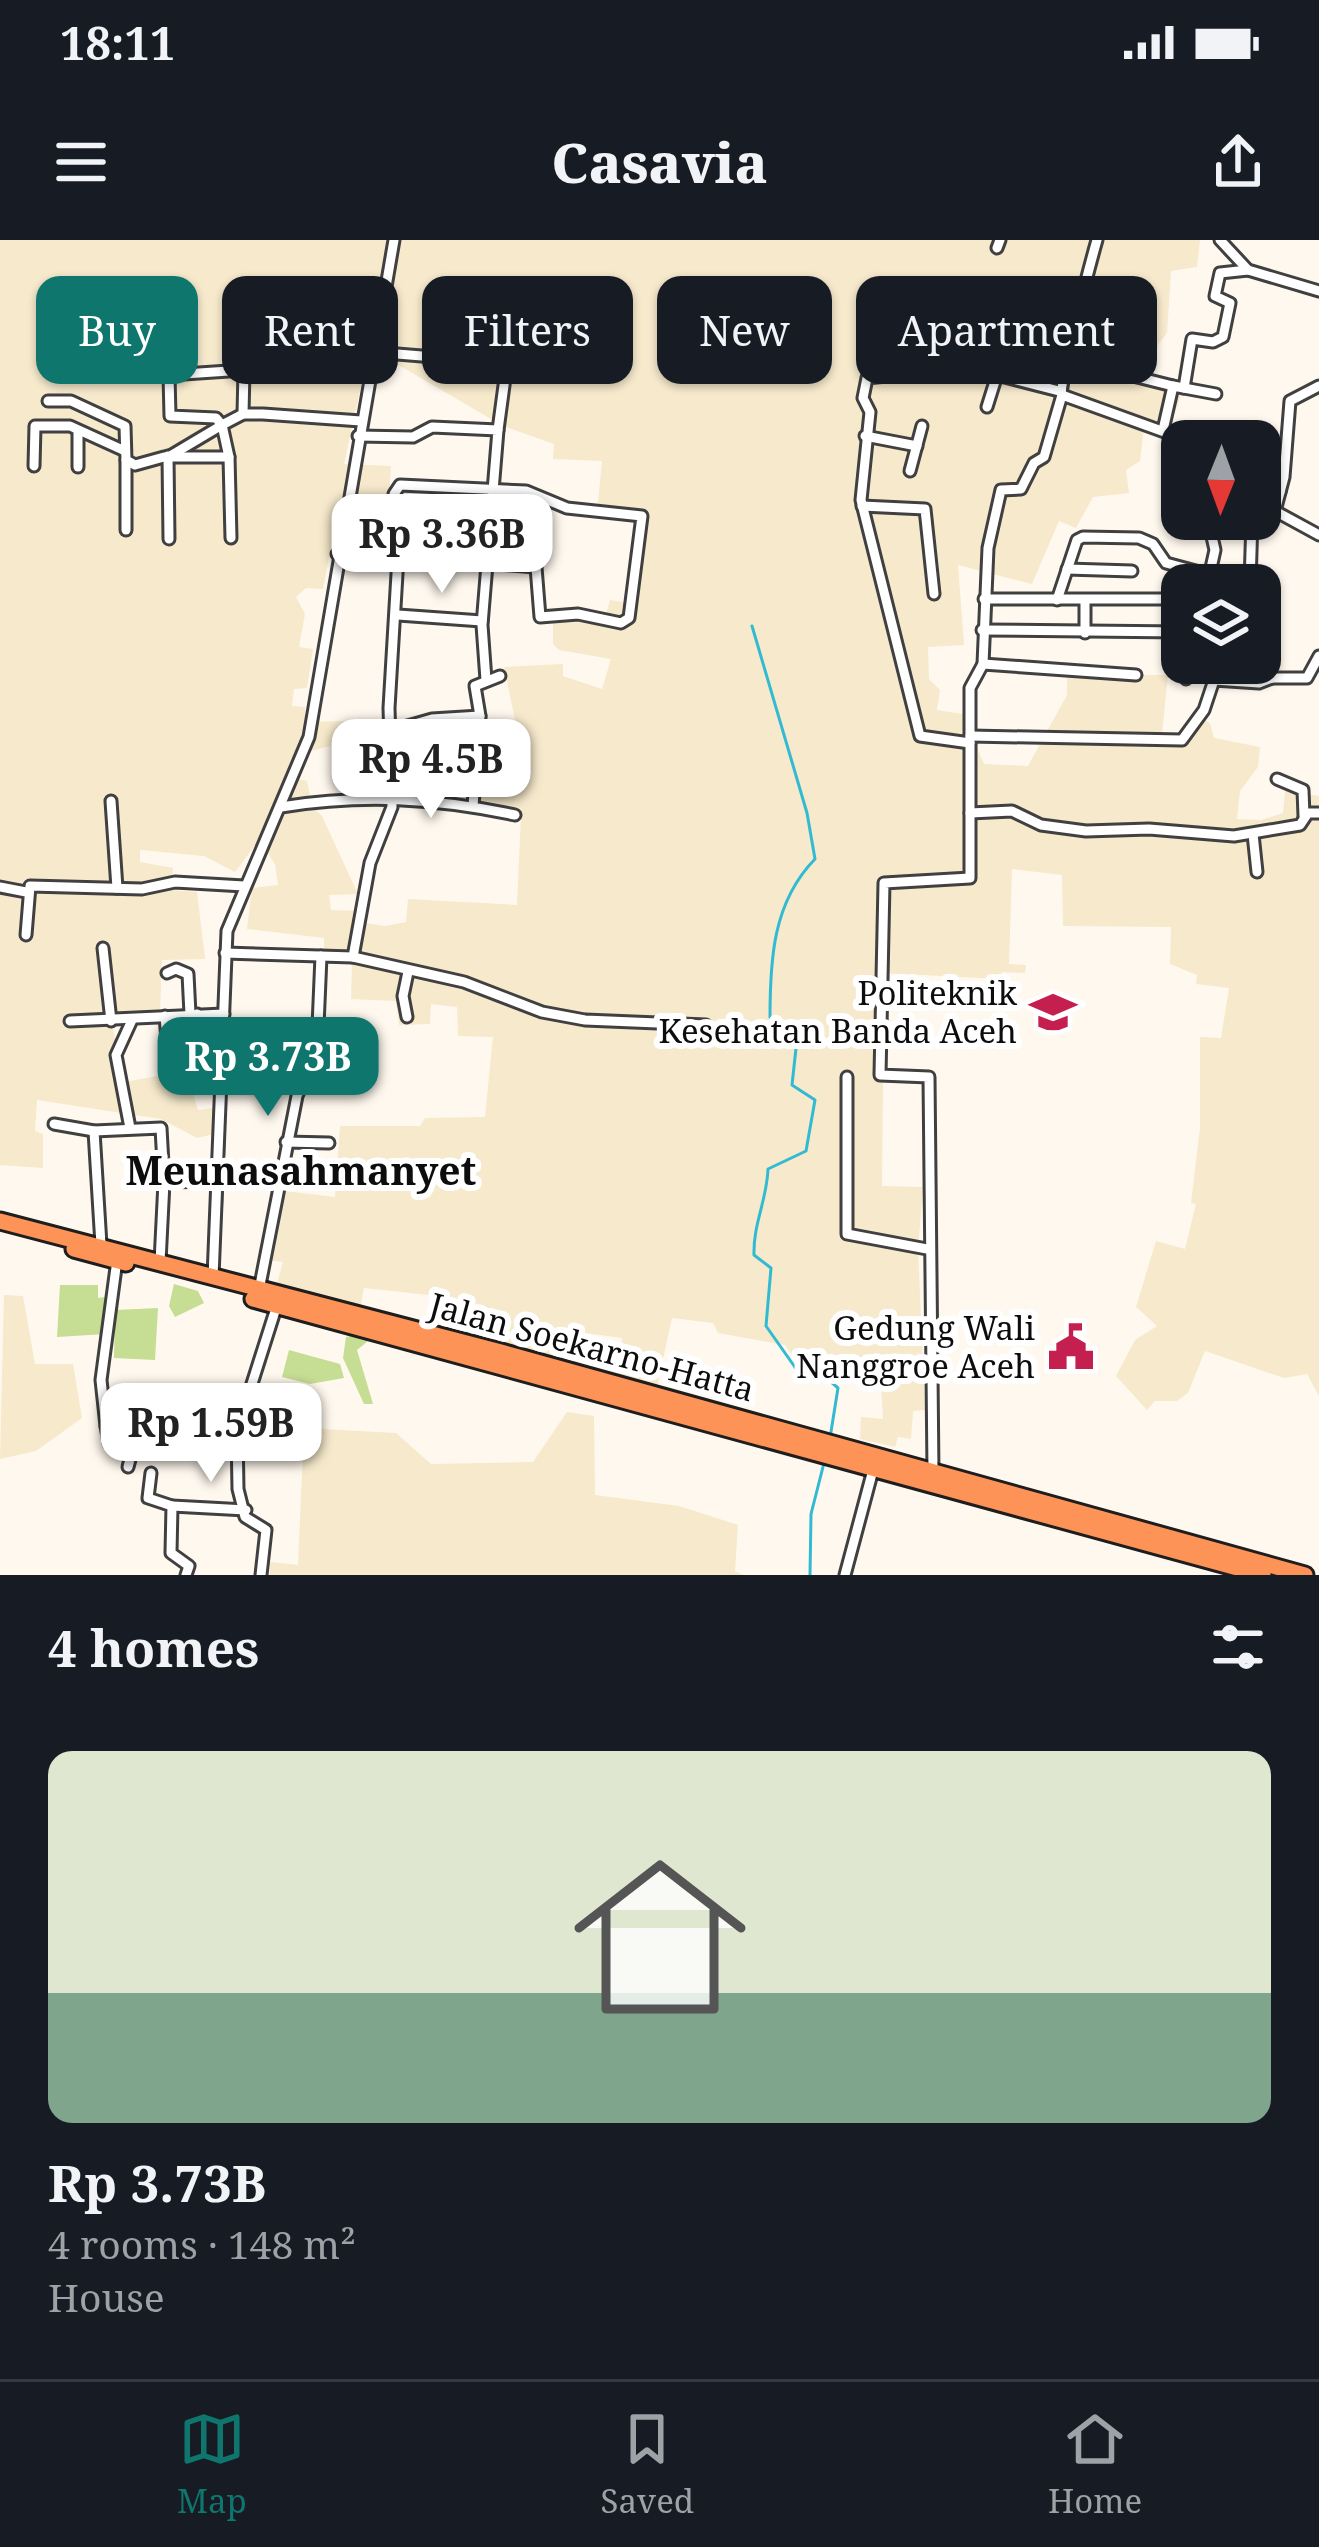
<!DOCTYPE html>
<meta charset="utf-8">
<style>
:root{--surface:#171b24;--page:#242831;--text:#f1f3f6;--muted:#9ea1a6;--line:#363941;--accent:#0f766e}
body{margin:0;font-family:"Noto Serif",serif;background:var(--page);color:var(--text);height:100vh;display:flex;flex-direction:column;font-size:45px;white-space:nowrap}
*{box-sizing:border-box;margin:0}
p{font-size:39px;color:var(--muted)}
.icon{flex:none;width:66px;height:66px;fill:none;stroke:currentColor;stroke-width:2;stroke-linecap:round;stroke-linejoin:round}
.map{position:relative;height:1335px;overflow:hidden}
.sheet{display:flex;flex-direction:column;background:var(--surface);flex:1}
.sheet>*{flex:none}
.guide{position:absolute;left:36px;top:36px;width:1248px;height:108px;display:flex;gap:24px}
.needle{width:78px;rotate:181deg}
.fabs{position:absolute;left:1161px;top:180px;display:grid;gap:24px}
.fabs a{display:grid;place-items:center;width:120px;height:120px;border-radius:24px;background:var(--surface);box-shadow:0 3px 9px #0004;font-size:60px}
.price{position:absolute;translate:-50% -102px;padding:0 27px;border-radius:24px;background:#fff;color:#222;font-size:39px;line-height:78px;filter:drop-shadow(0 3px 6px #0008)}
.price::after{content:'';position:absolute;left:50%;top:72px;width:36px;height:27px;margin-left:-18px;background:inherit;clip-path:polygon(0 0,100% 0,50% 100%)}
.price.active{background:var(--accent);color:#fff}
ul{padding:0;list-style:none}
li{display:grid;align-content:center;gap:24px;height:636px;padding:0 48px}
li span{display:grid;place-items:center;height:372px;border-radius:24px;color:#555}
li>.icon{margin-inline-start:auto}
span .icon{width:216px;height:216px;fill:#fffc;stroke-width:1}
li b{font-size:51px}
h2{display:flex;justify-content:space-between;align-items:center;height:144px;padding:0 48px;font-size:51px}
.pill{padding:0 42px;border-radius:24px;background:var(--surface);box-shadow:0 3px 9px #0004;font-size:42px;line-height:108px}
.pill.active{background:var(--accent);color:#fff}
.status{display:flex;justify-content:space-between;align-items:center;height:84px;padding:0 60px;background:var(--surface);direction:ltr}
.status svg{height:33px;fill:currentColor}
header{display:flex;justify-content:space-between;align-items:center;height:156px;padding:0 48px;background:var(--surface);font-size:54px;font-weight:800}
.dock{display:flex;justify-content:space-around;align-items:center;height:168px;border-top:3px solid var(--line);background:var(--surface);font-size:33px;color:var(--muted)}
.dock a{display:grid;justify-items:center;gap:6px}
.dock .active{color:var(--accent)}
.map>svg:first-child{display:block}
.farmland{fill:#f6e9cc;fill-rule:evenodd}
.forest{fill:#c6dd94}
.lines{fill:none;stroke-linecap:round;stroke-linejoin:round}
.stream{stroke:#33bad3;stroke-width:3}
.minor-casing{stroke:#404040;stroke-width:15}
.trunk-casing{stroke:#1e1e1e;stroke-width:21}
.minor{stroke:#fff;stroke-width:9}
.trunk{stroke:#fd9357;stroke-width:15}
.labels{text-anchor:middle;stroke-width:12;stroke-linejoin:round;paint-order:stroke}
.poi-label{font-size:33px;fill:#0d0d0d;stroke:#fff;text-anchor:end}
.street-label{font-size:33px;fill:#0d0d0d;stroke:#fff}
.quarter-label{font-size:39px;font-weight:bold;fill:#0d0d0d;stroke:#fff}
</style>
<div class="status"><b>18:11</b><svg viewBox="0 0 49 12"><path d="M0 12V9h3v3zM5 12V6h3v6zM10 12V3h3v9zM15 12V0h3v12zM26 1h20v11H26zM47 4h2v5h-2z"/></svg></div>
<header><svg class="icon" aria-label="menu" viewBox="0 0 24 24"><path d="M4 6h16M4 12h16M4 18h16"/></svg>Casavia<svg class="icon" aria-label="share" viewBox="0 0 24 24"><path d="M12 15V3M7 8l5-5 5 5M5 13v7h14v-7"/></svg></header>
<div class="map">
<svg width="1319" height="1335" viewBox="0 0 1319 1335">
<rect width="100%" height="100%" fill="#fff8ee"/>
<g class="farmland">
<path d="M0,0H1200L1197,27L1171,31L1167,93L1150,115L1145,141L1181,156L1168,192L1144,187L1140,221L1126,230L1129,253L1093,257L1076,288L1059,281L1032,344L958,325L964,405L928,407L929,439L940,450L937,470L963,474L984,524L1028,526L1067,455V435H1168L1161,503H1183L1194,475L1210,483L1214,498L1260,507L1258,527L1240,551L1237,579L1261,580L1283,573L1285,551L1319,556V1156L1307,1134L1284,1138L1205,1111L1188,1153L1177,1161H1155L1147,1170L1116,1136L1135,1100L1157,1086L1136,1067L1156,1001L1185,1009L1196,964L1191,963L1200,888V797L1221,798L1229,748L1196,744L1197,735L1170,724L1171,687L1063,686L1062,635L1012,629L1009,724L1026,725L1025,733L1002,732L1000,739L882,733L878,840L883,841L882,946L923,947L918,1009L925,1170L913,1171L911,1199L898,1197L895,1207L860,1199L861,1177L883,1179L881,1146L805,1134L785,1105L718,1093L713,1083L672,1078L656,1151L618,1140L622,1098L571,1091L563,1126L441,1090L438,1056L364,1048L360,1070L276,1047L283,1022L267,1020L276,950L335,957L340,886H420L425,878L485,877L493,797L458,796L457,767L431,764L430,784L399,785L396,761L351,759L352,722L324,719V698L247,689L252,648L278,645L275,624L259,600L235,632L204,616L140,610V622L173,628L171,650L197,652L205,719L162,720L160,773L111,780L124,842L186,831L198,870L213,868L214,894L197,898L161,879L37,860L35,891L43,894V928L0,925ZM378,113L503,186L554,204L553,219L602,221L597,273L641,274L629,363L610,360L604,381L553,375V404L559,410L611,419L602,449L563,436V424L504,427L518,494L481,500L472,565L521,574L517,665L408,659L406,682L385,686L358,682L361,671L331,670L329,655L358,654L322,576L312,566L307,541L285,537L294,515L347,502L349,481L305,482V467L292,466L294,449L307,448L313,409L299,407L305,374L296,357L306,348L323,349L329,317H363L366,290H387L391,226L344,224L368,114Z"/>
<polygon points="4,1055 23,1056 35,1124 73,1124 82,1178 36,1211 0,1219"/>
<polygon points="567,1172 594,1176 595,1255 679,1266 738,1285 735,1331 743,1335 270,1335 270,1322 298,1325 304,1188 396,1193 431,1224 533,1222"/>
</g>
<g class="forest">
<polygon points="174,1044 198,1051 204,1063 175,1077 169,1066"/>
<polygon points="60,1045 98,1045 98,1058 112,1056 106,1094 57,1097"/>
<polygon points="158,1068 155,1120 114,1118 115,1070"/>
<polygon points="362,1094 368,1101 357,1110 373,1164 364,1164 343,1118 346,1097"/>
<polygon points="289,1110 340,1124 344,1138 310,1144 282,1137"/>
</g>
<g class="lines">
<g class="stream">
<path d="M752,386L807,573L815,619C773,662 770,719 770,777L797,799L792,845L815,860L806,911L768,929C767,960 753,984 754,1015L771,1028L766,1086L804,1140L830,1141L838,1148L830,1198"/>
<polyline points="286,562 308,510"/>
<polyline points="226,830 227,810"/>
<polyline points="223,932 226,840"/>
<polyline points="218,1028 223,942"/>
<polyline points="810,1335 811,1274 825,1219"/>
</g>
<defs>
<g id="minor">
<polyline points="1220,0 1248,30 1319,51"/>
<polyline points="997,8 1000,0"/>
<polyline points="373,112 507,123 498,190"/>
<polyline points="1121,133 1173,146"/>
<polyline points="1184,148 1192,99 1213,102 1223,97 1230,63 1215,56 1220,33 1248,30"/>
<path d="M1062,155C1058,146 1091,21 1097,0"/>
<polyline points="48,161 71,161 125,186 126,220 135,225 164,217 229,217 222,185 243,174 263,174 361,181"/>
<polyline points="987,167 997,135 1059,151"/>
<polyline points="1163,190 1173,146 1216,154"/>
<polyline points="358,196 413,197 432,187 498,190 482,385 486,440"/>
<polyline points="865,196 917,206"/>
<polyline points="168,216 169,299"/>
<polyline points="170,216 222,185 216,178 170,176 169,135 244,130 243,174"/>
<polyline points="229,217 231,298"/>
<polyline points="34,226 35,186 70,186 125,211"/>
<polyline points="78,227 78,192"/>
<polyline points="910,231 922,186"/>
<polyline points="1260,249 1280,252"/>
<polyline points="862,266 925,269 934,354"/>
<polyline points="1260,271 1275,271 1319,295"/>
<polyline points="1275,271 1284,237 1290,161 1319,146"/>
<polyline points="1208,279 1215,310 1209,337"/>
<polyline points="126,290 126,220"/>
<polyline points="337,314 398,317 394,254 400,245 526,251 567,268 642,276 629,378 621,383 578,374 540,377 536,327 450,320 410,310 398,317 389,468 392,567 370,623 353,717"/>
<polyline points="1067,329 1132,331"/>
<polyline points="1250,344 1252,279"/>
<path d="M1260,351C1285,376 1256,410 1272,438H1307L1319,416"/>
<polyline points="984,359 1182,359"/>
<polyline points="1057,360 1077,300 1083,297 1139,298 1153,304 1166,323 1248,345"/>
<polyline points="398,375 482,381"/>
<polyline points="982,390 1182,392"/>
<polyline points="1085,393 1085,360"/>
<polyline points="1185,423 1186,439"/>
<polyline points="983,424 1136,435"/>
<polyline points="480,476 475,446 500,436"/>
<polyline points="390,491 432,479 480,476 473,566"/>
<polyline points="970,496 1182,500 1204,470 1214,440 1259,443 1272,438"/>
<polyline points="970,503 920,496 861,260 870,172 863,158 867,138 896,135 921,61 1004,86 1032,77 1078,89"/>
<polyline points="429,539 475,544"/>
<polyline points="1277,539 1303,550 1304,576"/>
<polyline points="111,561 117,648"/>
<path d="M281,567C362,554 435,558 515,575"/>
<polyline points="970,573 1012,571 1041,585 1086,591 1149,589 1234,596 1300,585 1308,573 1319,573"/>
<polyline points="1253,594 1257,632"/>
<polyline points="0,647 26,652"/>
<polyline points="26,695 30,646 142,649 175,642 244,646"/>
<polyline points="103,708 111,781"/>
<polyline points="225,713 353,717 464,742 542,772 585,780 706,785"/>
<polyline points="167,733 176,729 188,734 190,774"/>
<polyline points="197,774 202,806"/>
<polyline points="165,776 168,813"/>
<polyline points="407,777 403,756 408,732"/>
<polyline points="70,781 224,774"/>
<polyline points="223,835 302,842"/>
<polyline points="847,837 847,994 927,1009"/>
<polyline points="54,884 94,891 161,888 164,942"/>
<polyline points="130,888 116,815 132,780"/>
<polyline points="94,891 101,1005"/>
<polyline points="286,902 329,903"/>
<polyline points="220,935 280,936"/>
<polyline points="117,1020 101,1140 106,1186 237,1191"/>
<polyline points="160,1022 164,942 220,941"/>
<polyline points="213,1037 227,691 309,497 394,0"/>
<polyline points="259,1050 297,856 317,810 321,716"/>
<polyline points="106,1186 109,1203 133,1208 128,1227"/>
<polyline points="933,1232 929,837 880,835 884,643 970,638 970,448 983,424 988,308 1001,250 1021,249 1034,223 1044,217 1062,155 1170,194 1174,236 1182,241"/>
<polyline points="151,1233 148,1258 172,1266 171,1313 189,1326 186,1335"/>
<polyline points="172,1266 246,1270"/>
<polyline points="261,1335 266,1290 245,1277 238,1249 237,1191 277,1065"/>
<polyline points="845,1335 873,1230"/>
</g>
<g id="trunk">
<polyline points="0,981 501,1112 1305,1335"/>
<polyline points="74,1009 126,1023"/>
<polyline points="253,1059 1263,1335"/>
</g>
</defs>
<use href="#minor" class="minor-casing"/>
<use href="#trunk" class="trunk-casing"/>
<use href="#minor" class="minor"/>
<use href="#trunk" class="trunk"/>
</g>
<defs>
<symbol id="university-bare" viewBox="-9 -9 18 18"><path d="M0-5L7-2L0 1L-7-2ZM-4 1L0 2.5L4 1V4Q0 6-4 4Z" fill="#c41f4e" stroke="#fff" stroke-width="2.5" paint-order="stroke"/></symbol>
<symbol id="civic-bare" viewBox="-9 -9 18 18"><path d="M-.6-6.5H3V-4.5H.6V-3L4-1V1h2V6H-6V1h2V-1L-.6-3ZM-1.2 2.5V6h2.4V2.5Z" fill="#c41f4e" stroke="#fff" stroke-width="2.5" paint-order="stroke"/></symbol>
</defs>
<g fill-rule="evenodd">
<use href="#university-bare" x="1020" y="739" width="66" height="66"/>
<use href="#civic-bare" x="1038" y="1074" width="66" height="66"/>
</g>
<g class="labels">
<g class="poi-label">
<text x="1017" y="765">Politeknik<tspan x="1017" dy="38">Kesehatan Banda Aceh</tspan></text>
<text x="1035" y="1100">Gedung Wali<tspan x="1035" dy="38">Nanggroe Aceh</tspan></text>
</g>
<g class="street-label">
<text transform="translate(592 1107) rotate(15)" y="12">Jalan Soekarno-Hatta</text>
</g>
<g class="quarter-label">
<text x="301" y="945">Meunasahmanyet</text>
</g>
</g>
</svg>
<div class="fabs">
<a><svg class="needle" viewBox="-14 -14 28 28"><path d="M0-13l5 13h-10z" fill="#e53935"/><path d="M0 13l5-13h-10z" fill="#9ea1a6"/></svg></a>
<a><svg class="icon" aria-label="layers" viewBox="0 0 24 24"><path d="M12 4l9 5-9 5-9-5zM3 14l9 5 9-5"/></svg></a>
</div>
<b class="price" style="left:442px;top:356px">Rp 3.36B</b>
<b class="price" style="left:431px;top:581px">Rp 4.5B</b>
<b class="price active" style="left:268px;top:879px">Rp 3.73B</b>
<b class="price" style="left:211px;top:1245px">Rp 1.59B</b>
<div class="guide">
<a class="pill active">Buy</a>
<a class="pill">Rent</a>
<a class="pill">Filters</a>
<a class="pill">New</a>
<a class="pill">Apartment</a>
</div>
</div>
<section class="sheet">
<h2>4 homes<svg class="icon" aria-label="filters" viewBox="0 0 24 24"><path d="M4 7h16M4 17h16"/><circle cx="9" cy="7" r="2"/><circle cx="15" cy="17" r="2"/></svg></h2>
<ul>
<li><span style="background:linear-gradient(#dfe7d0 65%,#7fa58c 0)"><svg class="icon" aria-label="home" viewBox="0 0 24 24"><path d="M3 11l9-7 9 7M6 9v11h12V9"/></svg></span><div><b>Rp 3.73B</b><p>4 rooms · 148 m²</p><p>House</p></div></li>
</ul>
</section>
<nav class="dock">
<a class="active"><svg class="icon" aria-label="map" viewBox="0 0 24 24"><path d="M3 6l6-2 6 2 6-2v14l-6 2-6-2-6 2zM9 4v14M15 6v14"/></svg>Map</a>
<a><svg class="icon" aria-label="saved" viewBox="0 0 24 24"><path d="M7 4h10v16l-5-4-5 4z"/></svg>Saved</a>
<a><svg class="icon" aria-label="home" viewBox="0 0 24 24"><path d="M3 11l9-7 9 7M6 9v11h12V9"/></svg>Home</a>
</nav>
